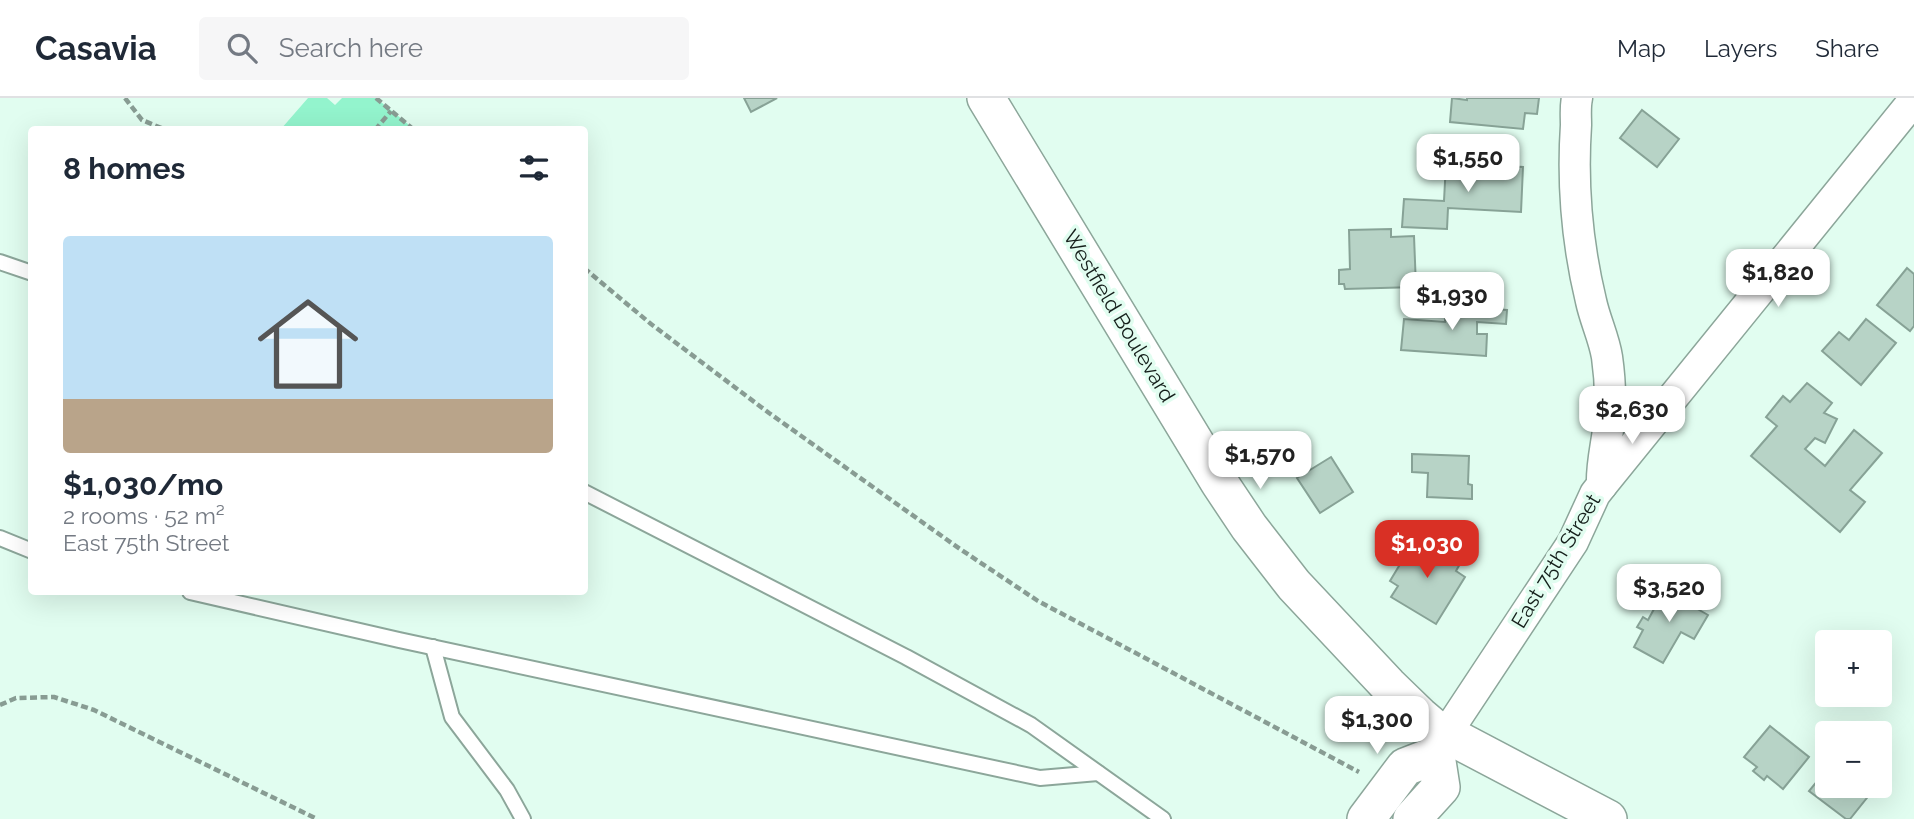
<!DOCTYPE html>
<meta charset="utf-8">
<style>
:root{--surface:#fff;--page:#f6f6f7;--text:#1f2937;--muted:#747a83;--line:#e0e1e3;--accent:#d93025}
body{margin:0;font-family:Raleway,sans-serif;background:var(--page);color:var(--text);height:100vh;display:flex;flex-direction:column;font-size:26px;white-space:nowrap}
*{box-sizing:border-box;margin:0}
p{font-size:23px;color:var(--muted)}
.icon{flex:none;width:38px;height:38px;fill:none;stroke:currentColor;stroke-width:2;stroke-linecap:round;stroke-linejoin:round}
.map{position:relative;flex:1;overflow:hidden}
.details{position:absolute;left:28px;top:28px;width:560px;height:469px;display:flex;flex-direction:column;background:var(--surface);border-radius:7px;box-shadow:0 7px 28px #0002}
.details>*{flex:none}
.controls{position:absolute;left:1815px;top:532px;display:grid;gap:14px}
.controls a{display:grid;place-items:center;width:77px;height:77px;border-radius:7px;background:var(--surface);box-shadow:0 7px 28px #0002;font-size:35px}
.price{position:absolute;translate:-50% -60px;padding:0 16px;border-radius:14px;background:#fff;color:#222;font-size:23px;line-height:46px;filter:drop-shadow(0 2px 4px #0008)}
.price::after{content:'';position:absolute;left:50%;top:42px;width:21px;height:16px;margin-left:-10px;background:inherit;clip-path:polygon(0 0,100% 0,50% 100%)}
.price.active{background:var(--accent);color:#fff}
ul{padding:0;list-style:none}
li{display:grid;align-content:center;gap:14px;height:371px;padding:0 35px}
li span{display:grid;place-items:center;height:217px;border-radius:7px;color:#555}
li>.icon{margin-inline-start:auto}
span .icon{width:126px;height:126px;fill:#fffc;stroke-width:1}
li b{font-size:30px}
h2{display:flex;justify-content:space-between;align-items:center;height:84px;padding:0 35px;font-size:30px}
header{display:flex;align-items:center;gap:42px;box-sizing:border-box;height:98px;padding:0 35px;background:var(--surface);border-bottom:2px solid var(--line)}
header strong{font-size:33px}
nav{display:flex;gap:38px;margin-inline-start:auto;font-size:24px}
.search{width:490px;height:63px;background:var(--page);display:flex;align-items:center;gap:18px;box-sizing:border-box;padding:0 24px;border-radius:7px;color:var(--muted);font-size:26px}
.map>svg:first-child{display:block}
.green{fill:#93f4cd}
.building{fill:#b7d3c6;stroke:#87a296;stroke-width:2}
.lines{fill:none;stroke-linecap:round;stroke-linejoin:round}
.service-casing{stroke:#8ca69a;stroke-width:18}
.minor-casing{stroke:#8ca69a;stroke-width:33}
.tertiary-casing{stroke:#8ca69a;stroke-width:40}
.path{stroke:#889c93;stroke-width:4.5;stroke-dasharray:7 3.5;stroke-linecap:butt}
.service{stroke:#fff;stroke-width:14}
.minor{stroke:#fff;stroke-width:30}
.tertiary{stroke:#fff;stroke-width:37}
.labels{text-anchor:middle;stroke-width:7;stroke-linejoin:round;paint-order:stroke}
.street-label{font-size:21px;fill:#141e1a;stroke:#e1fdf0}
</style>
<header>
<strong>Casavia</strong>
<div class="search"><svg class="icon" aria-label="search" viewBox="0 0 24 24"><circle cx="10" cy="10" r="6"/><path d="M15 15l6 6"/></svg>Search here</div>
<nav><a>Map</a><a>Layers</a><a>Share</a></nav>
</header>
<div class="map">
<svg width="1914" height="721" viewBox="0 0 1914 721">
<rect width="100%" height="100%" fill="#e1fdf0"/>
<polygon class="green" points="308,0 327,0 335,7 342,0 376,0 414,31 281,31"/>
<g class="building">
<polygon points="744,0 777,0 751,14"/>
<polygon points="1452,0 1467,2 1467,0 1539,0 1537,16 1525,15 1523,31 1450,24"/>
<polygon points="1642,12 1679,41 1657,69 1620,40"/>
<polygon points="1446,65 1523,69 1521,114 1448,110 1447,131 1402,129 1404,101 1444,103"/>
<polygon points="1391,131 1391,139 1414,138 1416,189 1345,191 1344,186 1339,186 1339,172 1350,171 1349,132"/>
<polygon points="1907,170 1914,176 1914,228 1910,233 1877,207"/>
<polygon points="1446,208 1507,212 1506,226 1477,224 1477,236 1487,236 1486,258 1401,252 1404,221 1445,224"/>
<polygon points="1866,221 1896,245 1861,287 1822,253 1839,234 1849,242"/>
<polygon points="1807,285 1832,305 1824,315 1837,321 1825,345 1815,340 1805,351 1825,368 1854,332 1882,355 1850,392 1865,404 1840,434 1751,358 1777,328 1766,319 1783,298 1790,304"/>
<polygon points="1412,356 1469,358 1468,386 1472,387 1472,401 1427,399 1428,375 1412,374"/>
<polygon points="1331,359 1353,394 1320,415 1297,380"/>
<polygon points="1417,438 1461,464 1456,473 1465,479 1436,526 1391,499 1398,488 1390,483"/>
<polygon points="1667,487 1698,503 1694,509 1708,517 1694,541 1681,534 1663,565 1634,549 1643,532 1637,529 1643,519 1648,522"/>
<polygon points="1770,628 1809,659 1783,691 1767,678 1764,682 1753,673 1757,669 1744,659"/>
<polygon points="1827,671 1827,688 1869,688 1874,691 1850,721 1846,721 1809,693"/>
</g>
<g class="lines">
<defs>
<g id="service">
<polyline points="0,164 32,175"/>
<polyline points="584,394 906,559 1031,627 1163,721"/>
<polyline points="0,440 32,453"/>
<polyline points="190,494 399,542 1040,680 1098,675"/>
<polyline points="433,549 452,619 507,692 523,721"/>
</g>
<g id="minor">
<polyline points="1602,387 1914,2"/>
<path d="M1446,636L1573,444L1595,396L1602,387C1601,366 1607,345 1609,324C1611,303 1610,280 1607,259C1604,240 1595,222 1591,203C1577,145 1572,86 1576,27C1576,18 1575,9 1577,0"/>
</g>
<g id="tertiary">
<polyline points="986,0 1219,384 1249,429 1294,487 1388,587 1420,618 1433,629 1608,721"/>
<polyline points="1366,721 1405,669 1436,657"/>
<polyline points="1412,721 1441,689 1436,657 1446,636"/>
</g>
</defs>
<use href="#service" class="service-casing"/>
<use href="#minor" class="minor-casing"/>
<use href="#tertiary" class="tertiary-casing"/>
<g class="path">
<polyline points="125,0 142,22 166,32"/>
<polyline points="376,0 414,32"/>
<polyline points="375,32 391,13"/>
<polyline points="584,170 651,226 769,315 960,451 1038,503 1359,674"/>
<polyline points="0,607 16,600 54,599 94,612 317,721"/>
</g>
<use href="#service" class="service"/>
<use href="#minor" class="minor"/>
<use href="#tertiary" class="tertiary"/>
</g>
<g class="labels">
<g class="street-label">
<text transform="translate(1119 218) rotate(59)" y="7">Westfield Boulevard</text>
<text transform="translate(1556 463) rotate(-59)" y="7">East 75th Street</text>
</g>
</g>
</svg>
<div class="controls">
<a>+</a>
<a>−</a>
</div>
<b class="price" style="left:1468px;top:96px">$1,550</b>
<b class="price" style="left:1778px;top:211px">$1,820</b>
<b class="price" style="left:1452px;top:234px">$1,930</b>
<b class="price" style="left:1632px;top:348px">$2,630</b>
<b class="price" style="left:1260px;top:393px">$1,570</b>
<b class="price active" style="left:1427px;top:482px">$1,030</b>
<b class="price" style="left:1669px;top:526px">$3,520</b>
<b class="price" style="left:1377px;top:658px">$1,300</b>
<section class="details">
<h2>8 homes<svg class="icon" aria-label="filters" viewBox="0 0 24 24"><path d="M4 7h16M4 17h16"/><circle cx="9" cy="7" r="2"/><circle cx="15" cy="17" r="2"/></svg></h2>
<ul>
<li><span style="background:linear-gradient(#bfe0f5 75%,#b9a48a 0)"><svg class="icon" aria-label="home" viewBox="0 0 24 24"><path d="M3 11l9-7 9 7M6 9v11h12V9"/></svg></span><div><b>$1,030/mo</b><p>2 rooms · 52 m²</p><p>East 75th Street</p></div></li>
</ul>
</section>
</div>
